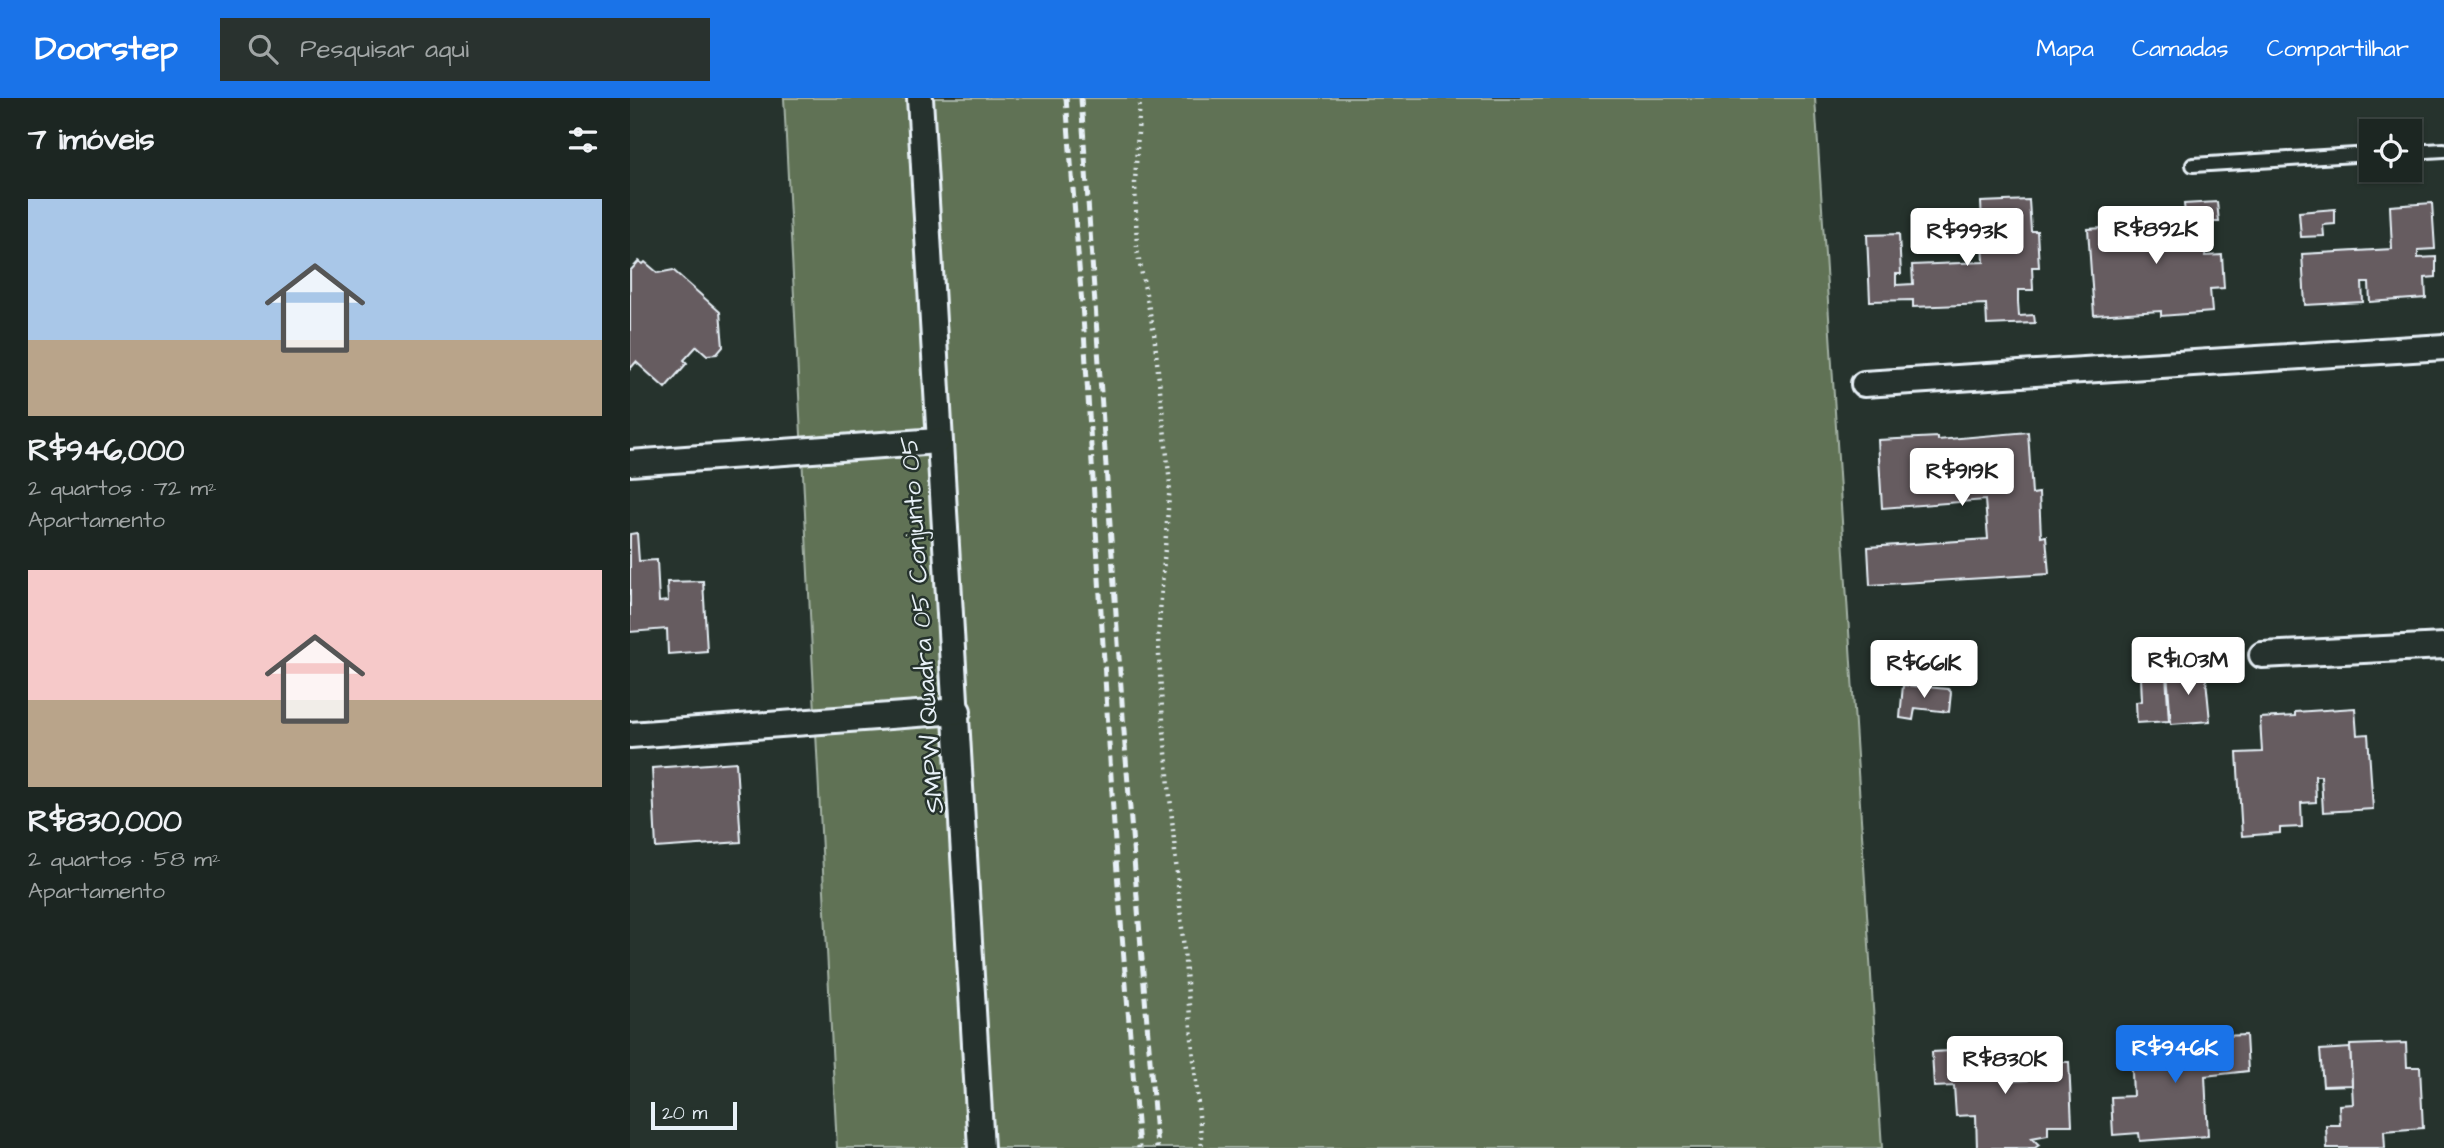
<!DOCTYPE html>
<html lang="pt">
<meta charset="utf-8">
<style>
:root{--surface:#1c2622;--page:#29322f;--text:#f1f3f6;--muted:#a0a5a5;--line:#3a4340;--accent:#1a73e8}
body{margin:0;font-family:"Architects Daughter",sans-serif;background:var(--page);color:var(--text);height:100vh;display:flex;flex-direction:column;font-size:26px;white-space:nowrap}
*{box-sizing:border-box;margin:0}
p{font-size:23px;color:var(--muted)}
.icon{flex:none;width:38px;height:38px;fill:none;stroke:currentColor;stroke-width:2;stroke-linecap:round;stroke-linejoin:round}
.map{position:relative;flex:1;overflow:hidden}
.sheet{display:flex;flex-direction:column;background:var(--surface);width:630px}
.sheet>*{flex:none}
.fabs{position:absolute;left:1729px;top:21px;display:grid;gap:14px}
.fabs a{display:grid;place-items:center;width:63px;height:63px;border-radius:0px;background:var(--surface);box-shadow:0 2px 5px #0004,0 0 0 2px var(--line);font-size:35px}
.scale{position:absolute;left:21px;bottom:18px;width:86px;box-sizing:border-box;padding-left:7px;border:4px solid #e8f1f8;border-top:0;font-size:19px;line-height:24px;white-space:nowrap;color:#e8f1f8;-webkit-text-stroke:5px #26332d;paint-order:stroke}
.price{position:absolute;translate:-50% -60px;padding:0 16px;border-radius:7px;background:#fff;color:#222;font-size:23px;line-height:46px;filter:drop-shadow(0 2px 4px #0008)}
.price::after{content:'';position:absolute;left:50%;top:42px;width:21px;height:16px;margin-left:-10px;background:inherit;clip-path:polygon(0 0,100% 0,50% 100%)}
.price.active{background:var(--accent);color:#fff}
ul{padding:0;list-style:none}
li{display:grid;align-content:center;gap:14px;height:371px;padding:0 28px}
li span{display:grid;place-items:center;height:217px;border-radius:0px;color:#555}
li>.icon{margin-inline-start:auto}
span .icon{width:126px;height:126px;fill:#fffc;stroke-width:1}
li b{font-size:30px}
h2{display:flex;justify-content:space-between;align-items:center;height:84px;padding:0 28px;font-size:30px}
header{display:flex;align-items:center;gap:42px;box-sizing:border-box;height:98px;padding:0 35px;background:var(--accent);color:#fff}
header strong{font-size:33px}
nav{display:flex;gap:38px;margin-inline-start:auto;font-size:24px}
.search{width:490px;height:63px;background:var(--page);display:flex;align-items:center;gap:18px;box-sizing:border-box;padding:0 24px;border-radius:0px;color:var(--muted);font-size:26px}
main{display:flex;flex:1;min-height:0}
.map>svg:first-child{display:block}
.green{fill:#607254;stroke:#a4b2a6;stroke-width:2}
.building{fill:#665c61;stroke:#e8f1f8;stroke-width:2}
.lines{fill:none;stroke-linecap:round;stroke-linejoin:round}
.lane-casing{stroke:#e8f1f8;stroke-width:18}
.street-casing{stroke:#e8f1f8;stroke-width:30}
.path{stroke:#e8f1f8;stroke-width:4.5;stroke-dasharray:2 5;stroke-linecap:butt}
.lane{stroke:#26332d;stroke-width:12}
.street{stroke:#26332d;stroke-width:24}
.rail{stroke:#e8f1f8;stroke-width:5;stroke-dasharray:10 5;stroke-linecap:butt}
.labels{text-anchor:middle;stroke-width:5;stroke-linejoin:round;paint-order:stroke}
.street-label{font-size:26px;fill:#e8f1f8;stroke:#26332d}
</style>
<header>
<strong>Doorstep</strong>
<div class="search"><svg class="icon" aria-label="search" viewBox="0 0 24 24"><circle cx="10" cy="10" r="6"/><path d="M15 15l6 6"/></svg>Pesquisar aqui</div>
<nav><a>Mapa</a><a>Camadas</a><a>Compartilhar</a></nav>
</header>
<main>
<section class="sheet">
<h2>7 imóveis<svg class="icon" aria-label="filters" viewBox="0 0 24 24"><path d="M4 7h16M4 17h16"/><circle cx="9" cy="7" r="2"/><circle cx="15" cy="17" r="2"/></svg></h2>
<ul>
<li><span style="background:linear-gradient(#a9c7e8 65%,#b9a48a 0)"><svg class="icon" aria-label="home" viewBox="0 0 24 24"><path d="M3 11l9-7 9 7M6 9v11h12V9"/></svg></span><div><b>R$946,000</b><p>2 quartos · 72 m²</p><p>Apartamento</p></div></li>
<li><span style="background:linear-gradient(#f6c9c9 60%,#b9a48a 0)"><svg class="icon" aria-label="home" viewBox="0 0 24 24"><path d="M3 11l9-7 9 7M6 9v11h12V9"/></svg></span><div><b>R$830,000</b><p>2 quartos · 58 m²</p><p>Apartamento</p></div></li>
</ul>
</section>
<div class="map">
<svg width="1814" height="1050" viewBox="0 0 1814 1050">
<rect width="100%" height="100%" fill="#26332d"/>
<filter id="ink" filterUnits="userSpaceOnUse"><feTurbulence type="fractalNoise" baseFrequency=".0143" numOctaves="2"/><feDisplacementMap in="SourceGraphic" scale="14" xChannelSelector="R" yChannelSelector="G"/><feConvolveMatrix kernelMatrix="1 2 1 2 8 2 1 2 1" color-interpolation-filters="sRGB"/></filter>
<g filter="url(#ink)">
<polygon class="green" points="154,0 1185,0 1252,1050 207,1050"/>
<g class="building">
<polygon points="1399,102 1401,133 1407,133 1409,169 1402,169 1403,192 1388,192 1388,204 1389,218 1404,217 1405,225 1357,227 1356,206 1283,209 1283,202 1240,203 1237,137 1269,136 1271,176 1266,176 1266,187 1283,186 1282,167 1354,164 1351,104"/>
<polygon points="1587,104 1589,124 1578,124 1575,158 1592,157 1594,190 1580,191 1582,214 1531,218 1531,213 1464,217 1458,131 1556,125 1554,106"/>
<polygon points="1802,105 1805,151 1788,152 1788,160 1806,159 1806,179 1795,180 1796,200 1740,204 1739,185 1732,185 1733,204 1675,207 1672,156 1762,151 1760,108"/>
<polygon points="1705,111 1705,126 1693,127 1694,138 1671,139 1669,114"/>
<polygon points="9,163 13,166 15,164 28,175 43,172 90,214 93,249 87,256 77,257 67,248 54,262 57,265 35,290 6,264 0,271 0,173"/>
<polygon points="1398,334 1402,396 1409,395 1411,439 1416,438 1419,476 1240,487 1238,449 1358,441 1355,402 1252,410 1248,342 1308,339 1308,342"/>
<polygon points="7,435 9,463 27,462 29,504 38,503 37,484 73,483 77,553 38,556 37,531 0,534 0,436"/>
<polygon points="1575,571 1580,623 1541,626 1537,574"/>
<polygon points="1536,577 1539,623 1507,625 1506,604 1512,603 1511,579"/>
<polygon points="1273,587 1318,591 1321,594 1319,614 1285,610 1283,622 1270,620"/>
<polygon points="1725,610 1727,637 1738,636 1743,711 1693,714 1691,678 1685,678 1686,704 1671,705 1672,729 1650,730 1650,735 1612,738 1607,655 1632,654 1630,620 1665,618 1665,614"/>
<polygon points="106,664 111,744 26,750 22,670"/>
<polygon points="1590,935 1591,938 1616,937 1618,973 1575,978 1578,1038 1510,1043 1509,1035 1483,1037 1481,999 1503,998 1501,949 1504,949 1504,943"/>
<polygon points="1776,945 1777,969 1790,969 1793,1030 1754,1033 1755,1050 1697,1050 1696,1027 1710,1027 1709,1007 1723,1006 1720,947"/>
<polygon points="1379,950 1380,983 1398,982 1398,964 1439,964 1442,1027 1418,1027 1418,1037 1402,1040 1409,1047 1405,1050 1347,1050 1346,1017 1326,1018 1324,988 1304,989 1302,954"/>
<polygon points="1720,950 1722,987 1693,988 1690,952"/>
</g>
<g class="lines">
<defs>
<g id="lane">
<polyline points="1780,54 1814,52"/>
<polyline points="1563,67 1741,56"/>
</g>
<g id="street">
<polyline points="290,0 351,1050"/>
<polyline points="1234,286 1814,249"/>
<polyline points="0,365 308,343"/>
<polyline points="1632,557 1814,548"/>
<polyline points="0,637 328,613"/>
</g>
</defs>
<use href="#lane" class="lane-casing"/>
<use href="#street" class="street-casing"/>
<polyline class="path" points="510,0 505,84 507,152 524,235 540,386 528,539 532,611 572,1050"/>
<use href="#lane" class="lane"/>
<use href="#street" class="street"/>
<g class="rail">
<polyline points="436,0 454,233 486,761 509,1050"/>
<polyline points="451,0 495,648 527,1050"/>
</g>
</g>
</g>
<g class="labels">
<g class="street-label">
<text transform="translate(291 527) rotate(-94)" y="9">SMPW Quadra 05 Conjunto 05</text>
</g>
</g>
</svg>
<div class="fabs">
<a><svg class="icon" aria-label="locate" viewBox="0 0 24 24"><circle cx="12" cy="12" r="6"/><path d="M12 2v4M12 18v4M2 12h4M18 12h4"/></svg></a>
</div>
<div class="scale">20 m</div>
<b class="price" style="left:1526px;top:168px">R$892K</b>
<b class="price" style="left:1337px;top:170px">R$993K</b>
<b class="price" style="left:1332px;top:410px">R$919K</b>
<b class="price" style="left:1558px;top:599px">R$1.03M</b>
<b class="price" style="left:1294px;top:602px">R$661K</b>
<b class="price active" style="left:1545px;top:987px">R$946K</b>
<b class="price" style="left:1375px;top:998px">R$830K</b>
</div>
</main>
